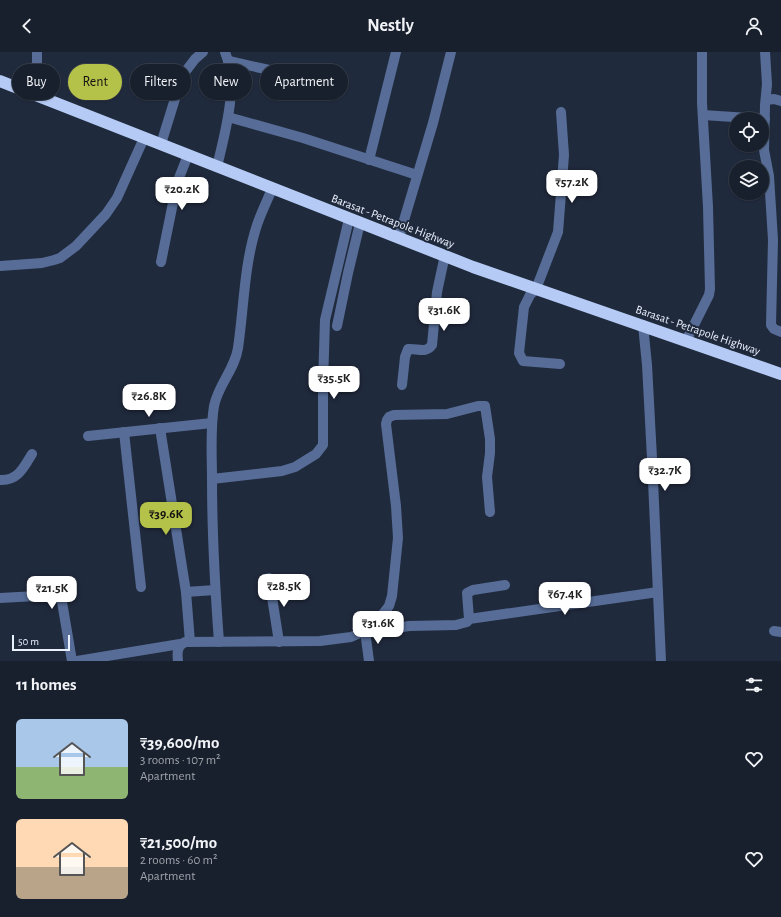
<!DOCTYPE html>
<meta charset="utf-8">
<style>
:root{--surface:#18202e;--page:#252d3a;--text:#f1f3f6;--muted:#9fa3aa;--line:#363e4a;--accent:#b5c24a}
body{margin:0;font-family:"Alegreya Sans",sans-serif;background:var(--page);color:var(--text);height:100vh;display:flex;flex-direction:column;font-size:15px;white-space:nowrap}
*{box-sizing:border-box;margin:0}
p{font-size:13px;color:var(--muted)}
.icon{flex:none;width:22px;height:22px;fill:none;stroke:currentColor;stroke-width:2;stroke-linecap:round;stroke-linejoin:round}
.map{position:relative;height:609px;overflow:hidden}
.drawer{display:flex;flex-direction:column;background:var(--surface);flex:1}
.drawer>*{flex:none}
.guide{position:absolute;left:12px;top:12px;width:400px;height:36px;display:flex;gap:8px}
.tools{position:absolute;left:729px;top:60px;display:grid;gap:8px}
.tools a{display:grid;place-items:center;width:40px;height:40px;border-radius:50%;background:var(--surface);box-shadow:0 1px 3px #0004,0 0 0 1px var(--line);font-size:20px}
.scale{position:absolute;left:12px;bottom:10px;width:58px;box-sizing:border-box;padding-left:4px;border:2px solid #eaf1fe;border-top:0;font-size:11px;line-height:14px;white-space:nowrap;color:#eaf1fe;-webkit-text-stroke:3px #202a3d;paint-order:stroke}
.price{position:absolute;translate:-50% -34px;padding:0 9px;border-radius:8px;background:#fff;color:#222;font-size:13px;line-height:26px;filter:drop-shadow(0 1px 2px #0008)}
.price::after{content:'';position:absolute;left:50%;top:24px;width:12px;height:9px;margin-left:-6px;background:inherit;clip-path:polygon(0 0,100% 0,50% 100%)}
.price.current{background:var(--accent);color:#111}
ul{padding:0;list-style:none}
li{display:flex;align-items:center;gap:12px;height:100px;padding:0 16px}
li span{display:grid;place-items:center;flex:none;width:112px;height:80px;border-radius:6px;color:#555}
li>.icon{margin-inline-start:auto}
span .icon{width:48px;height:48px;fill:#fffc;stroke-width:1}
li b{font-size:17px}
h2{display:flex;justify-content:space-between;align-items:center;height:48px;padding:0 16px;font-size:17px}
.pill{padding:0 14px;border-radius:18px;background:var(--surface);box-shadow:0 1px 3px #0004,0 0 0 1px var(--line);font-size:14px;line-height:36px}
.pill.current{background:var(--accent);color:#111}
header{display:flex;justify-content:space-between;align-items:center;height:52px;padding:0 16px;background:var(--surface);font-size:18px;font-weight:600}
.map>svg:first-child{display:block}
.lines{fill:none;stroke-linecap:round;stroke-linejoin:round}
.minor{stroke:#576d97;stroke-width:10}
.highway{stroke:#b5cbf5;stroke-width:12}
.labels{text-anchor:middle;stroke-width:4;stroke-linejoin:round;paint-order:stroke}
.street-label{font-size:12px;fill:#eaf1fe;stroke:#202a3d}
</style>
<header><svg class="icon" aria-label="back" viewBox="0 0 24 24"><path d="M15 5l-7 7 7 7"/></svg>Nestly<svg class="icon" aria-label="person" viewBox="0 0 24 24"><circle cx="12" cy="8" r="4"/><path d="M4 21q1-7 8-7t8 7"/></svg></header>
<div class="map">
<svg width="781" height="609" viewBox="0 0 781 609">
<rect width="100%" height="100%" fill="#202a3d"/>
<g class="lines">
<g class="minor">
<polyline points="765,0 767,32 765,53 764,98 769,124 773,188 771,273 774,277 781,280"/>
<polyline points="229,9 283,21"/>
<polyline points="31,41 37,10 37,0"/>
<polyline points="766,48 774,47 781,49"/>
<polyline points="703,63 765,67"/>
<polyline points="228,65 303,86 417,123"/>
<polyline points="161,92 182,24 195,7 203,0"/>
<polyline points="369,108 396,0"/>
<path d="M217,115C225,80 239,34 225,0"/>
<polyline points="399,185 433,71 451,0"/>
<polyline points="161,210 177,131 188,103"/>
<polyline points="0,214 42,211 54,208 60,206 76,194 106,162 117,146 144,86"/>
<polyline points="643,273 647,313 652,406 661,609"/>
<polyline points="337,274 348,221 360,171"/>
<polyline points="686,289 709,243 710,237 708,155 702,51 702,0"/>
<polyline points="560,312 523,309 519,301 524,255 530,243 536,237 558,180 564,103 561,60"/>
<path d="M402,333L405,305L408,297C417,296 426,302 432,293L437,240L445,203"/>
<polyline points="160,376 186,540 190,590"/>
<polyline points="124,380 141,535"/>
<polyline points="88,384 212,371"/>
<polyline points="212,427 282,419 295,415 316,402 323,393 323,332 325,268 349,167"/>
<path d="M0,428C18,429 24,415 32,402"/>
<polyline points="269,526 279,590"/>
<polyline points="186,540 215,538"/>
<polyline points="0,546 55,543 61,544 72,609"/>
<polyline points="469,567 658,540"/>
<polyline points="365,579 369,609"/>
<polyline points="774,579 781,580"/>
<polyline points="365,581 409,574 456,573 467,570 469,567 467,541 473,538 505,533"/>
<path d="M219,590C215,536 212,481 212,427C212,403 210,378 214,354C218,333 235,317 238,296C244,255 244,212 257,173C261,161 267,149 272,137"/>
<polyline points="77,609 180,592"/>
<path d="M178,609C177,601 177,594 185,590L320,589L351,585L365,579L375,572L389,554L392,544L398,486L396,454L386,372L387,368L389,365L394,363L447,362L478,354H485L490,387V401L487,425L490,460"/>
</g>
<polyline class="highway" points="0,29 473,215 781,322"/>
</g>
<g class="labels">
<g class="street-label">
<text transform="translate(393 169) rotate(21)" y="4">Barasat - Petrapole Highway</text>
<text transform="translate(698 278) rotate(19)" y="4">Barasat - Petrapole Highway</text>
</g>
</g>
</svg>
<div class="tools">
<a><svg class="icon" aria-label="locate" viewBox="0 0 24 24"><circle cx="12" cy="12" r="6"/><path d="M12 2v4M12 18v4M2 12h4M18 12h4"/></svg></a>
<a><svg class="icon" aria-label="layers" viewBox="0 0 24 24"><path d="M12 4l9 5-9 5-9-5zM3 14l9 5 9-5"/></svg></a>
</div>
<div class="scale">50 m</div>
<b class="price" style="left:572px;top:152px">₹57.2K</b>
<b class="price" style="left:182px;top:159px">₹20.2K</b>
<b class="price" style="left:444px;top:280px">₹31.6K</b>
<b class="price" style="left:334px;top:348px">₹35.5K</b>
<b class="price" style="left:149px;top:366px">₹26.8K</b>
<b class="price" style="left:665px;top:440px">₹32.7K</b>
<b class="price current" style="left:166px;top:484px">₹39.6K</b>
<b class="price" style="left:284px;top:556px">₹28.5K</b>
<b class="price" style="left:52px;top:558px">₹21.5K</b>
<b class="price" style="left:565px;top:564px">₹67.4K</b>
<b class="price" style="left:378px;top:593px">₹31.6K</b>
<div class="guide">
<a class="pill">Buy</a>
<a class="pill current">Rent</a>
<a class="pill">Filters</a>
<a class="pill">New</a>
<a class="pill">Apartment</a>
</div>
</div>
<section class="drawer">
<h2>11 homes<svg class="icon" aria-label="filters" viewBox="0 0 24 24"><path d="M4 7h16M4 17h16"/><circle cx="9" cy="7" r="2"/><circle cx="15" cy="17" r="2"/></svg></h2>
<ul>
<li><span style="background:linear-gradient(#a9c7e8 60%,#8fb573 0)"><svg class="icon" aria-label="home" viewBox="0 0 24 24"><path d="M3 11l9-7 9 7M6 9v11h12V9"/></svg></span><div><b>₹39,600/mo</b><p>3 rooms · 107 m²</p><p>Apartment</p></div><svg class="icon" aria-label="heart" viewBox="0 0 24 24"><path d="M12 20l-8-8c-3-5 5-10 8-4 3-6 11-1 8 4z"/></svg></li>
<li><span style="background:linear-gradient(#ffd9b3 60%,#b9a48a 0)"><svg class="icon" aria-label="home" viewBox="0 0 24 24"><path d="M3 11l9-7 9 7M6 9v11h12V9"/></svg></span><div><b>₹21,500/mo</b><p>2 rooms · 60 m²</p><p>Apartment</p></div><svg class="icon" aria-label="heart" viewBox="0 0 24 24"><path d="M12 20l-8-8c-3-5 5-10 8-4 3-6 11-1 8 4z"/></svg></li>
</ul>
</section>
